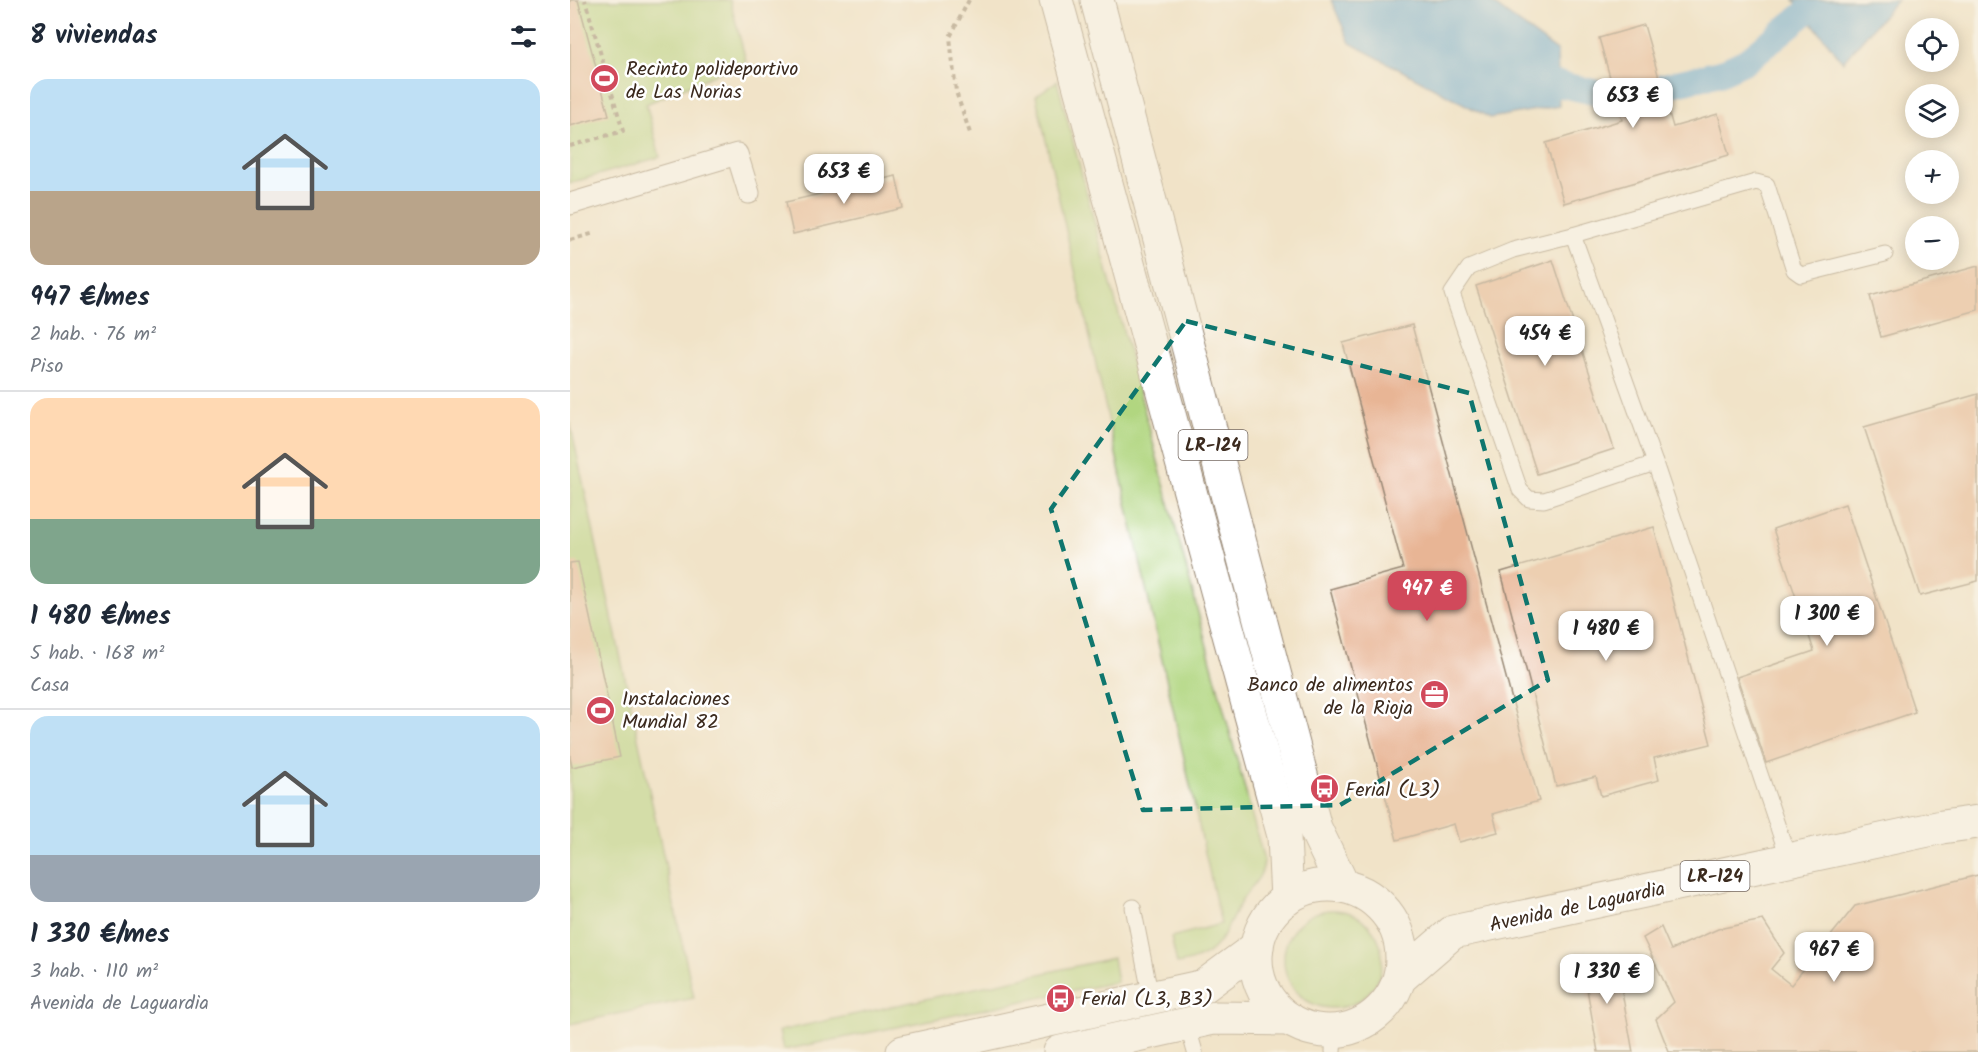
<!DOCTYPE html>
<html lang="es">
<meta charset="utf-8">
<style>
:root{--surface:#fff;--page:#f6f6f7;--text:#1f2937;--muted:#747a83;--line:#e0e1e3;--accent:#d1495b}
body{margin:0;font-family:Kalam,sans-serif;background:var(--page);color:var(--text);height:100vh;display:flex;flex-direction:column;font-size:22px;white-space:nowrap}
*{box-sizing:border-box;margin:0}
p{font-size:20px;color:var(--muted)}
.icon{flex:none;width:33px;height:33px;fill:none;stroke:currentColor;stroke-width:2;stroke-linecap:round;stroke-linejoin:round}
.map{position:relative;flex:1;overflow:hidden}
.panel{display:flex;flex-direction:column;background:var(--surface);width:570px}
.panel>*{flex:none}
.fabs{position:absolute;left:1335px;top:18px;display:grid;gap:12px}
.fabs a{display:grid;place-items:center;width:54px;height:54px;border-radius:50%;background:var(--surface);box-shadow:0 3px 15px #0003;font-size:30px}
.price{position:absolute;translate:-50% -51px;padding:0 14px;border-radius:12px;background:#fff;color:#222;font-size:20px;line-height:39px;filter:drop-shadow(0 2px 3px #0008)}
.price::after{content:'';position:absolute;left:50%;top:36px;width:18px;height:14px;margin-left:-9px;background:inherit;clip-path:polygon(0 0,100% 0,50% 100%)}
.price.current{background:var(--accent);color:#fff}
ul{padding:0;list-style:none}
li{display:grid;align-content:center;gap:12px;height:318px;padding:0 30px}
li+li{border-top:2px solid var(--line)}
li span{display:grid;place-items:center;height:186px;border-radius:18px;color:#555}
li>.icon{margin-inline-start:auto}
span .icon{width:108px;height:108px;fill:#fffc;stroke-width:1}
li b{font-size:26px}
h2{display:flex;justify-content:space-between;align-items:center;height:72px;padding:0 30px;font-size:26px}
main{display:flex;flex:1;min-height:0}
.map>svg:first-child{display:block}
.green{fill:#b1d680;stroke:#76804f;stroke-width:1.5}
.water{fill:#65aada;stroke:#506a7c;stroke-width:1.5}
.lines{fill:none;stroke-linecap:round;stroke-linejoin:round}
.canal{stroke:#65aada;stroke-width:26}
.building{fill:#e8b595}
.service-casing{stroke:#968673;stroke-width:17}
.pedestrian-casing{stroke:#968673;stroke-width:23}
.primary-casing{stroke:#968673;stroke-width:35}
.path{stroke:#968673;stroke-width:4;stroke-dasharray:4.5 4.5;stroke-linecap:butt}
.service{stroke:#fff;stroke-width:15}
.pedestrian{stroke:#fff;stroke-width:21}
.primary{stroke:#fff;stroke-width:33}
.marked{fill:none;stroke:#0f766e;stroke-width:4.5;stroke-dasharray:12 8;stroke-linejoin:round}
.labels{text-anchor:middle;stroke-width:5;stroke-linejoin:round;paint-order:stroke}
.shield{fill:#fff;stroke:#766a62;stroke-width:1.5}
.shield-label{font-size:18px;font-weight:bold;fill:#3b2a1e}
.poi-label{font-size:20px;fill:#3b2a1e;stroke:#fff;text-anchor:start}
.street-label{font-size:20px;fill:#3b2a1e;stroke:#fff}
</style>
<main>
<section class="panel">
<h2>8 viviendas<svg class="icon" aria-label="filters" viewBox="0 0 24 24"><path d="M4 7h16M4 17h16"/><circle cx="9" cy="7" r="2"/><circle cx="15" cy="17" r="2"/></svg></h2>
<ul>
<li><span style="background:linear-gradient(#bfe0f5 60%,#b9a48a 0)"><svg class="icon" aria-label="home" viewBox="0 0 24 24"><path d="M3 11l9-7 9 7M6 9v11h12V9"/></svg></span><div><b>947 €/mes</b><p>2 hab. · 76 m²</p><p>Piso</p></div></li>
<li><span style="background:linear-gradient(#ffd9b3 65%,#7fa58c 0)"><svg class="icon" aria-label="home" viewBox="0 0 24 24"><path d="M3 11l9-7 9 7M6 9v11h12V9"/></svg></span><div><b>1 480 €/mes</b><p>5 hab. · 168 m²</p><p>Casa</p></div></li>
<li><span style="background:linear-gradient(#bfe0f5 75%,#9aa5b1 0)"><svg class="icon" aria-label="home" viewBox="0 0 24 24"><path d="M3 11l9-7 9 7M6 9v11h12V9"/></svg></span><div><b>1 330 €/mes</b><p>3 hab. · 110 m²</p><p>Avenida de Laguardia</p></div></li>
</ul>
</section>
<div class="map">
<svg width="1408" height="1052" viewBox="0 0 1408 1052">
<rect width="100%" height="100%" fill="#fff"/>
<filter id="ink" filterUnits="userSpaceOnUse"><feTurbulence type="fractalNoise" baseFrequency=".0167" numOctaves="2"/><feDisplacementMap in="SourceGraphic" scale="12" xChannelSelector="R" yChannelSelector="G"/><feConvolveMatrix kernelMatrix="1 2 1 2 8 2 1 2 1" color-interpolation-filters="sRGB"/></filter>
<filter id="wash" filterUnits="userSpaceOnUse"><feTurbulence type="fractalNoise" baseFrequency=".008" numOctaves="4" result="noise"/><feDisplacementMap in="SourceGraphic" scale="24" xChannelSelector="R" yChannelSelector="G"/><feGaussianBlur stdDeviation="1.35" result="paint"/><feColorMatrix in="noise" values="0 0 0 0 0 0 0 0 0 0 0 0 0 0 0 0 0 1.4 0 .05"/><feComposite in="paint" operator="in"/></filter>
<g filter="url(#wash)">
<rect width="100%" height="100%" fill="#f1e3c8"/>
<g class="green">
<polygon points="0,0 160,0 176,61 76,104 90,157 0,183"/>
<path d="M487,81L694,861C693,877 683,884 674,897C652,931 655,956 607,964L601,937L651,924L466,96Z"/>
<polygon points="0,422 124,998 0,1024"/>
<circle cx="763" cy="959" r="49"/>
<polygon points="543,958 547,982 213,1050 209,1031"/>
</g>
<g class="water">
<polygon points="761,0 918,0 987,51 989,106 920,118 780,43"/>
<polygon points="1224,0 1327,0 1273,62"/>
</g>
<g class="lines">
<polyline class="canal" points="988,84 1046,97 1150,73 1176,61 1235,13"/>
</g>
<g id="blocks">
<g class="building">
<polygon points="0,0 8,0 39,115 0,126"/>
<polygon points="1074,25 1103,127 1148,114 1159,155 994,203 976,143 1052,120 1029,38"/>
<polygon points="326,176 333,208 223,234 216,202"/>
<polygon points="983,260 1044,449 967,474 906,286"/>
<polygon points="1408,266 1408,310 1311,337 1300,296"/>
<polygon points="842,325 969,801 923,814 928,832 889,842 884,824 827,840 760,589 833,569 773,343"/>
<polygon points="1408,394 1408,581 1350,596 1294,427"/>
<polygon points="1275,504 1345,712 1196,763 1167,677 1244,651 1203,529"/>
<polygon points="1084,527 1141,744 1084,758 1089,780 1031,796 1026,777 986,786 931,572"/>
<polygon points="8,562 50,757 2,767 0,758 0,563"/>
<polygon points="1408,875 1408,1052 1099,1052 1086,1019 1104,1002 1073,938 1091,927 1101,950 1148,929 1193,920 1214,953 1201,969 1221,985 1285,906"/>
<polygon points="1045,954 1063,1052 1028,1052 1012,960"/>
</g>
</g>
</g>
<g filter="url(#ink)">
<use href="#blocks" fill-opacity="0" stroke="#968673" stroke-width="1.5"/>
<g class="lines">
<defs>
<g id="service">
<polyline points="1003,235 1085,463 1219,860"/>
<polyline points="1085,463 974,500 959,499 950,490 882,293 899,268 943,250 1003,235 1186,182 1197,185 1224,270 1231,275 1315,254"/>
<polyline points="563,907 581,998"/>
<polyline points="617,1024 625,1052"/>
<polyline points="763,1052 764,1030"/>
</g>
<polyline id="pedestrian" points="0,204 167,154 179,193"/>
<g id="primary">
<polyline points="486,0 714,836 717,899"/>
<polyline points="527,0 745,828 773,886"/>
<circle cx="759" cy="958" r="73"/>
<polyline points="832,976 883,932 1372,827 1408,822"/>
<polyline points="333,1052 634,986 687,947"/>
<polyline points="490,1052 644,1018 719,1019"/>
</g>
</defs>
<use href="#service" class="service-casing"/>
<use href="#pedestrian" class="pedestrian-casing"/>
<use href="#primary" class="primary-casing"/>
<g class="path">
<polyline points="399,0 380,37 386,92 400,133"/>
<polyline points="0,146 53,131 15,0"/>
<polyline points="0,240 25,233"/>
</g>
<use href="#service" class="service"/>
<use href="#pedestrian" class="pedestrian"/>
<use href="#primary" class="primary"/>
</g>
</g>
<path d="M0 0H1408V1052H0ZM616,321L899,393L978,680L770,805L573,810L481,509Z" fill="#f1e3c8" fill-opacity=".55" fill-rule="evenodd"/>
<path class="marked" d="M616,321L899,393L978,680L770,805L573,810L481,509Z"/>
<defs>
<symbol id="stadium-disc" viewBox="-11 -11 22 22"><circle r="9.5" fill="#d1495b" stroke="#fff"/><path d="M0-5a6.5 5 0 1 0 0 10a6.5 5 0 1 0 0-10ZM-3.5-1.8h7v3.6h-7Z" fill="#fff"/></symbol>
<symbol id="office-disc" viewBox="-11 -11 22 22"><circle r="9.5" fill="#d1495b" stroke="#fff"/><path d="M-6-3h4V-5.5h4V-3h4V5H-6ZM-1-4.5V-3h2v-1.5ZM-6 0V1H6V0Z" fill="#fff"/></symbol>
<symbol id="bus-disc" viewBox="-11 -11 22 22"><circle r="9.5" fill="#d1495b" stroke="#fff"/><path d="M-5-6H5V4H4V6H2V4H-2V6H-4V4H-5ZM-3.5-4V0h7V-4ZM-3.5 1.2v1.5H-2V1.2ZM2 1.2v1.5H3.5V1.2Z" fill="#fff"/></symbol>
</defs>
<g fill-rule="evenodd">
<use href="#stadium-disc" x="18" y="62" width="33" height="33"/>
<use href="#office-disc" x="848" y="678" width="33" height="33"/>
<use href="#stadium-disc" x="14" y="694" width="33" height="33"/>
<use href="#bus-disc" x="738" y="772" width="33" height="33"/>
<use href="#bus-disc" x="474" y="982" width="33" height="33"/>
</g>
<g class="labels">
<g class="shield">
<rect x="608.5" y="430" width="69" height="30" rx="4.5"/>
<rect x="1110.5" y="861" width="69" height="30" rx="4.5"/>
</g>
<g class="shield-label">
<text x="643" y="451">LR-124</text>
<text x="1145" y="882">LR-124</text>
</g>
<g class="poi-label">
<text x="56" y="75">Recinto polideportivo<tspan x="56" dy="23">de Las Norias</tspan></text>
<text x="843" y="691" text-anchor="end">Banco de alimentos<tspan x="843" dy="23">de la Rioja</tspan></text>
<text x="52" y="705">Instalaciones<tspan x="52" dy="23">Mundial 82</tspan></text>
<text x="775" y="796">Ferial (L3)</text>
<text x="511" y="1005">Ferial (L3, B3)</text>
</g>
<g class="street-label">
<text transform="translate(1007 906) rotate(-12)" y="7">Avenida de Laguardia</text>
</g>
</g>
</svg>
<div class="fabs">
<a><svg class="icon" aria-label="locate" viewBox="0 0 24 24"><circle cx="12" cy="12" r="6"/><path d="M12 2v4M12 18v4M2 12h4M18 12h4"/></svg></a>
<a><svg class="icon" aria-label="layers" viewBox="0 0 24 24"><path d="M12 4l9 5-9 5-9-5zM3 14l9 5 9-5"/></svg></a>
<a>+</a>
<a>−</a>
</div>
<b class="price" style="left:1063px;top:129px">653 €</b>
<b class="price" style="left:274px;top:205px">653 €</b>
<b class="price" style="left:975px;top:367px">454 €</b>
<b class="price current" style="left:857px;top:622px">947 €</b>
<b class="price" style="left:1257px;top:647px">1 300 €</b>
<b class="price" style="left:1036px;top:662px">1 480 €</b>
<b class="price" style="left:1264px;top:983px">967 €</b>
<b class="price" style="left:1037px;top:1005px">1 330 €</b>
</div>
</main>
